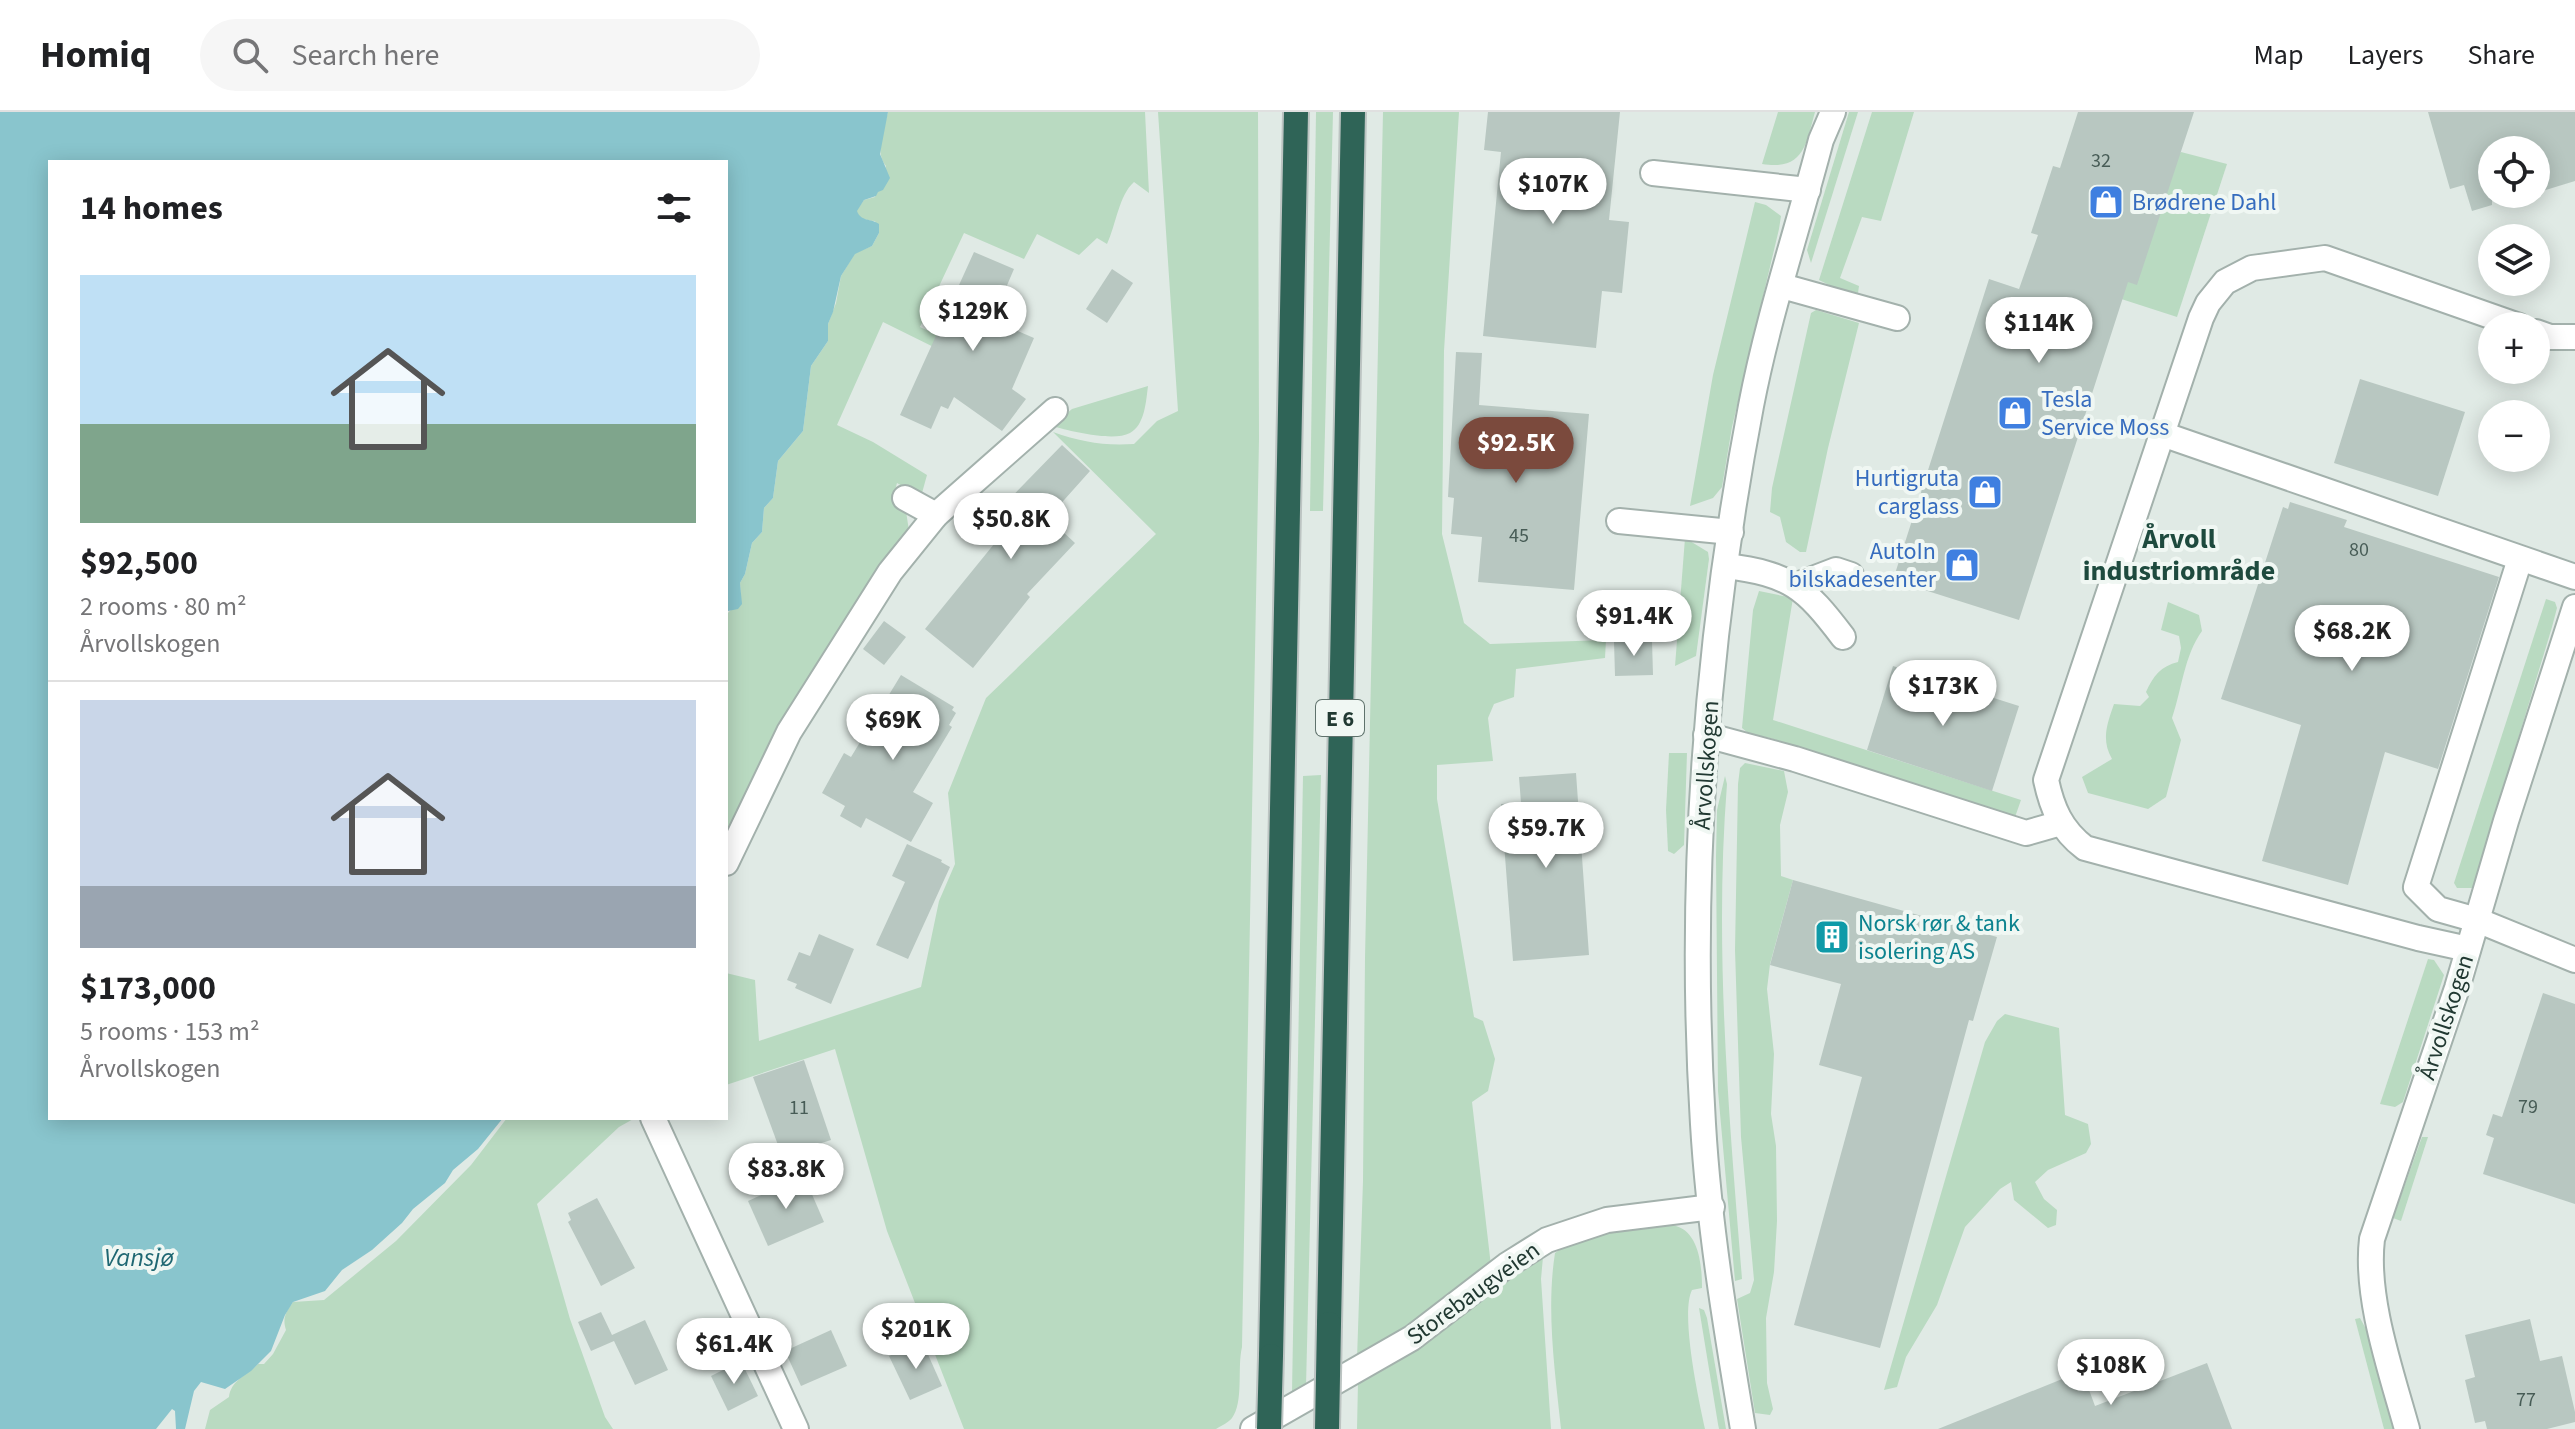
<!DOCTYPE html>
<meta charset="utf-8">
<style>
:root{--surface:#fff;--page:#f6f6f6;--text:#202124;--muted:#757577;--line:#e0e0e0;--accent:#7b4a3d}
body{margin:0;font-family:"Source Sans 3",sans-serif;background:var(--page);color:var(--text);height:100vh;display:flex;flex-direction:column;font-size:30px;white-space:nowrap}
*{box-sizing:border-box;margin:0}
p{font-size:26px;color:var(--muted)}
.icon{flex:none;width:44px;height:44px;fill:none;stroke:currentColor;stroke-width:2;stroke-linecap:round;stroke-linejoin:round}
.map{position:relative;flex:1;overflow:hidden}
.sheet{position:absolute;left:48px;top:48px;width:680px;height:960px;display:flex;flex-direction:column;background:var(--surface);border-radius:0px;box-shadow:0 4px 20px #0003}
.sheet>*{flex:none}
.tools{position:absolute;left:2478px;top:24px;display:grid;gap:16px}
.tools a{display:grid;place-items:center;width:72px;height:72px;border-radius:50%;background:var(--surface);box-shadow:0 4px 20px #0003;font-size:40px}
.price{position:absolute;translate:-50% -68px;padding:0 18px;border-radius:28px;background:#fff;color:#222;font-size:26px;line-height:52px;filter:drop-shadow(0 2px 4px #0008)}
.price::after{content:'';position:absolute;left:50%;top:48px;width:24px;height:18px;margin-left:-12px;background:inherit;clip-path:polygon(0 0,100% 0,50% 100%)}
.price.selected{background:var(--accent);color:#fff}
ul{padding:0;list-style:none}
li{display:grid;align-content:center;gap:16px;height:424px;padding:0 32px}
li+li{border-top:2px solid var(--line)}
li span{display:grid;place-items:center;height:248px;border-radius:0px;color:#555}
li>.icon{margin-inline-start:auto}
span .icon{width:144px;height:144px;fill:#fffc;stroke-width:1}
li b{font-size:34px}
h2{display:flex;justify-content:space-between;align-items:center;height:96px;padding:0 32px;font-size:34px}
header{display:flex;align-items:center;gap:48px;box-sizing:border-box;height:112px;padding:0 40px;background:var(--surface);border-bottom:2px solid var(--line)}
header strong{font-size:38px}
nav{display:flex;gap:44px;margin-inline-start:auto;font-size:28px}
.search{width:560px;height:72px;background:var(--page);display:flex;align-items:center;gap:20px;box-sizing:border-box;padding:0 28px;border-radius:44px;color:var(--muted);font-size:30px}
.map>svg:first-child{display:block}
.green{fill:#b9dac1}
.water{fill:#89c5cd}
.building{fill:#b8c7c1}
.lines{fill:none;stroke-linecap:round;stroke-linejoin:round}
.minor-casing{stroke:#a3b1ac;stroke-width:28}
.highway-casing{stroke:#bcc4c2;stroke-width:28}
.minor{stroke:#fff;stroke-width:24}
.highway{stroke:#2f6457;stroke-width:24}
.highway-bridge-casing{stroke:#bcc4c2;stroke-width:28;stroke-linecap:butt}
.highway-bridge{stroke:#2f6457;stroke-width:24}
.labels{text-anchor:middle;stroke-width:8;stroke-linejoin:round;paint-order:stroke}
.number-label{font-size:20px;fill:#475c56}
.shield{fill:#f0f7f3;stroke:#5f726c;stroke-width:2}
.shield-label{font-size:22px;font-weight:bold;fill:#213932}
.shop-label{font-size:24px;fill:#366cbe;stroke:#f0f7f3;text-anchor:start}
.street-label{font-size:24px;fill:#213932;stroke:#f0f7f3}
.culture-label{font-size:24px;fill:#0d838f;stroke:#f0f7f3;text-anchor:start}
.water-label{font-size:26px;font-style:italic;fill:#1f6772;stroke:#f0f7f3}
.quarter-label{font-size:28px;font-weight:bold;fill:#1e4a3e;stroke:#f0f7f3}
</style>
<header>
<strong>Homiq</strong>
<div class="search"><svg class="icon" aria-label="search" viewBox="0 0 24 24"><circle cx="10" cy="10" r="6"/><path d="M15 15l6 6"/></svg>Search here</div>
<nav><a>Map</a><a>Layers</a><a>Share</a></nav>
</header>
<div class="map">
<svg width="2575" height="1317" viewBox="0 0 2575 1317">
<rect width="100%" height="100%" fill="#e0eae5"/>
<g class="green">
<path d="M888,0H1145L1149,81L1134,70C1119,83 1116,113 1107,132L1097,126L1079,143L1037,122L1024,147L964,121L920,215L976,241L970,253L883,210L837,313L873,330L927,363L922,381H914L897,371L893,386L906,399L909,419L726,739L727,502L741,487L740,471L745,462L752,431L762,420L764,396L773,386L778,349L803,319L811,254L828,229V212L836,191L841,164L855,141L872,134L879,121L875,109C866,108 860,108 856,99L864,88L875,85L886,54C874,40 884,17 888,0Z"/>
<path d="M1158,0H1258L1259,327L1242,1235C1237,1255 1244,1290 1232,1306C1229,1310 1221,1314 1216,1317H964L887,1119L835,937L726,973V861L755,868L759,929L921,875L939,789L955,752L948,681L986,586L1156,422L1053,320C1081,330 1104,334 1134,332L1157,309L1178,299Z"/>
<polygon points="1316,0 1333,0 1323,399 1310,399"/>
<polygon points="1383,0 1459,0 1444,239 1442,422 1464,511 1490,532 1606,528 1605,546 1516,557 1514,585 1494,592 1488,606 1493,649 1437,653 1437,687 1474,905 1483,909 1495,947 1488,979 1472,990 1491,1154 1418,1209 1357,1247 1363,1069 1365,846"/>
<path d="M1778,0H1815C1806,32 1804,59 1762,52Z"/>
<polygon points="1849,0 1858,0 1811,151 1807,138"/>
<polygon points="1872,0 1914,0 1881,109 1862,105 1840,166 1859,174 1858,181 1833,175 1819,168"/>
<polygon points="2181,40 2227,52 2177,205 2044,162"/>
<polygon points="1755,90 1766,93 1781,104 1779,117 1732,315 1722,375 1713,386 1690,394 1713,263"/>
<polygon points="1816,198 1859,211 1828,336 1806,440 1800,440 1786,430 1780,405 1770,400 1772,376 1811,201"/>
<path d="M1148,274C1146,289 1145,313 1130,321C1113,330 1070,319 1052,314L1072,297Z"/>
<polygon points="1685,426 1708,440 1709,447 1696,544 1675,554"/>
<polygon points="1759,479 1793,486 1773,608 2021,688 2015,705 1770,626 1748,621 1742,616 1753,498"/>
<polygon points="2546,487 2555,490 2557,496 2552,515 2473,776 2457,776 2454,771"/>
<path d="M2168,490L2199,503L2202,519C2184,544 2182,577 2172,606L2181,628L2166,685L2148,697L2088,681L2082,665L2112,647C2101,628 2107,612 2114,592L2140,594L2149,585L2146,580C2153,564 2161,554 2178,550L2181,536L2179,524L2161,518Z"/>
<polygon points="1669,641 1687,641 1684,733 1674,742 1668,739 1666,698"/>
<polygon points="1745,651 1784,659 1788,680 1780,713 1781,764 1793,768 1770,852 1767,877 1774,942 1771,1002 1776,1034 1777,1109 1774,1160 1766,1206 1767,1271 1773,1297 1770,1303 1755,1301 1737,1187 1750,1181 1754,1168 1741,1025 1735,838 1738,672 1740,656"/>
<polygon points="1321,663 1306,1275 1292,1280 1303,664"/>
<path d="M1725,664L1727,672C1714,837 1729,1003 1742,1167L1735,1169L1718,979L1716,744L1717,698Z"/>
<polygon points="2428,847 2434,848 2444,863 2403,990 2395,995 2380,992"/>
<polygon points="2005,902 2059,916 2065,1003 2088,1012 2091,1032 2086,1041 2048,1058 2035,1070 2044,1087 2057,1098 2056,1113 2048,1116 2014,1088 2011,1070 2000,1077 1965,1115 1937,1193 1906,1245 1897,1275 1884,1278 1985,930 1997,909"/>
<path d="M507,1006H635L619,1015L537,1092L570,1207L605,1305L613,1317H205L210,1298L229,1285C231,1268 247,1263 258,1252H264L273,1242L286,1218C282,1206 286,1200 293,1190L324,1188L396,1129L471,1053Z"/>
<polygon points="2422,1025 2428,1025 2401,1109 2393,1106"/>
<path d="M1637,1114C1649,1114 1664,1111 1676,1114C1700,1121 1702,1156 1702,1176L1692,1178C1680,1202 1699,1289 1705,1317H1561C1555,1260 1546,1198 1555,1141C1579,1124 1609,1120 1637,1114Z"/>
<path d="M1543,1145L1541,1167L1551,1317H1357L1358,1270C1412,1249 1454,1204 1500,1170C1513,1160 1528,1153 1543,1145Z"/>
<polygon points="1699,1196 1704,1198 1707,1206 1726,1317 1719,1317 1718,1312"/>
<polygon points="2360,1206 2366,1217 2393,1317 2384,1317 2355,1207"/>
</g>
<path class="water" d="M0,0H888L880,42L890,66L883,78L878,80L876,84L864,88L857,99C861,110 871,106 879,112V121L872,134L855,142L841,164L833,200L828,212V229L811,254L803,319L778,349L773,386L764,396L762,420L752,431L745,462L740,471L742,492L738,497L728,499L726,509V50H50V1006H503L478,1037L453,1058L445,1071L413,1097L402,1111L372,1138L342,1158L325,1179L293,1190L285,1203L271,1239L251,1259L225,1277L201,1270L194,1279L185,1317H176L175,1299L172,1297L156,1317H0Z"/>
<g class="building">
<polygon points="1488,0 1620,0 1609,108 1629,110 1622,181 1602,179 1596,236 1483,224 1501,40 1484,38"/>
<polygon points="2078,0 2194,0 2137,173 2128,170 2019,508 1893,468 1989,167 2019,177 2038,123 2031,121 2053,54 2060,56"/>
<polygon points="2428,0 2575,0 2575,69 2536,81 2536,38 2492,38 2492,93 2472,99 2464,73 2450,77"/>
<polygon points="974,140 1014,157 1002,185 1007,187 997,210 1034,226 1012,277 1026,287 1002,319 954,285 948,297 941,294 931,317 900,303"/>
<polygon points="1112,157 1133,171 1107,211 1086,197"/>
<polygon points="1456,240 1482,241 1479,293 1589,302 1574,478 1478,470 1482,425 1451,422 1454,386 1448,385"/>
<polygon points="2360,267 2465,300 2438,384 2334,351"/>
<polygon points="1062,333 1090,359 1048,406 1075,431 1027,482 1030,485 973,556 925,517 1003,421 989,408"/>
<polygon points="2290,390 2347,408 2344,415 2499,465 2438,657 2385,640 2348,773 2262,749 2301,613 2221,587 2283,395 2288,397"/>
<polygon points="884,509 906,525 884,553 863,537"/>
<polygon points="1652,528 1653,563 1615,564 1614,529"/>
<polygon points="1893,554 2019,594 1992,679 1867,638"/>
<polygon points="901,563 954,595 952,598 956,601 949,613 952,615 913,680 933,691 911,730 866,706 861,716 840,704 845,694 822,681 844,641 851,645"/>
<polygon points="1576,661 1589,843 1513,849 1501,692 1521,691 1519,665"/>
<polygon points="907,732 942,748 941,750 950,755 908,847 876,833 905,770 892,764"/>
<polygon points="1793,768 1997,825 1973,909 1969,908 1880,1236 1794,1213 1862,965 1819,953 1841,872 1770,853"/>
<polygon points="819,822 854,837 831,892 795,876 797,872 787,868 799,840 810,844"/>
<polygon points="2543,881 2575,892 2575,1092 2483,1062 2494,1026 2486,1023 2493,1002 2502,1005"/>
<polygon points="804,948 831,1028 782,1044 753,965"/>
<polygon points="804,1064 824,1110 768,1134 748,1089"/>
<polygon points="597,1086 635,1156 601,1174 568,1110 571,1108 568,1101"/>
<polygon points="601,1200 612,1223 645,1208 668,1258 635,1273 614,1229 591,1239 578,1210"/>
<polygon points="2530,1207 2540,1249 2562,1244 2575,1300 2575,1310 2547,1317 2487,1317 2485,1309 2475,1311 2465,1268 2475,1265 2465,1223"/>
<polygon points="831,1218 847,1254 801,1274 785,1239"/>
<polygon points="922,1229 942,1274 910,1288 889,1244"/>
<polygon points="741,1249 758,1284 728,1299 711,1264"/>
<polygon points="2207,1251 2232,1317 1938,1317 2082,1259 2095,1294"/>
</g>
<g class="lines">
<defs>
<g id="minor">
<polyline points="1653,61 1808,78"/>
<polyline points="1782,174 1897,206"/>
<polyline points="2536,220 2550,225 2575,225"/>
<polyline points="2162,322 2575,465"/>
<polyline points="905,386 936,403"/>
<polyline points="1619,409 1731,420"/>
<polyline points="2520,447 2416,775 2438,797 2477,808 2575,848"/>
<path d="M1726,454C1790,462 1805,475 1843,525"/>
<polyline points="1797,473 1836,458 1851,463"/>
<polyline points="1706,623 1795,647 2026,721 2061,711"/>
<polyline points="726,751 789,620 890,460 936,403 1055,298"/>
<path d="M2468,837L2418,826L2085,736C2061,718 2052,696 2046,668L2201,206L2208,191L2225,170L2252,156L2325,146L2519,214"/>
<polyline points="653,1006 796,1317"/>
<polyline points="1253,1317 1412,1226 1507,1153 1547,1128 1607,1108 1712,1095"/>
<path d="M1743,1317C1726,1216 1709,1114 1703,1012C1688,772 1706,530 1751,294C1768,205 1798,116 1821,28L1833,0"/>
<path d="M2407,1317C2391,1259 2365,1186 2372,1127L2457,876L2506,709L2575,495"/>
</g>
<g id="highway">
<polyline points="1329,1212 1353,0"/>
<polyline points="1271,1244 1296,0"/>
</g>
</defs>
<use href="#minor" class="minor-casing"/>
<use href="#highway" class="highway-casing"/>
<use href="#minor" class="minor"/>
<use href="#highway" class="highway"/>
<defs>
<g id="highway-bridge">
<polyline points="1269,1317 1271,1244"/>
<polyline points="1327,1317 1329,1212"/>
</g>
</defs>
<use href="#highway-bridge" class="highway-bridge-casing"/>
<use href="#highway-bridge" class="highway-bridge"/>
</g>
<defs>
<symbol id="shop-square" viewBox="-11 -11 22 22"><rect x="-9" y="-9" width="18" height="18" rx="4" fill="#3f7fe0" stroke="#f0f7f3"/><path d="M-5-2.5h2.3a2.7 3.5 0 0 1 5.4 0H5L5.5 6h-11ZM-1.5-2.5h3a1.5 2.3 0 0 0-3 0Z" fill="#fff"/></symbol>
<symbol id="building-square" viewBox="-11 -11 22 22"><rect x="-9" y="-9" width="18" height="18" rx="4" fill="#0f9aa8" stroke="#f0f7f3"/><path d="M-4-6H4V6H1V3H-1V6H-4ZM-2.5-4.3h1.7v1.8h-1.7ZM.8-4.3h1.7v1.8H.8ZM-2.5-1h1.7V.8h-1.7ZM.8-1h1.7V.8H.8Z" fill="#fff"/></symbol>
</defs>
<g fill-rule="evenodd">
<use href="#shop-square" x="2086" y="70" width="40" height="40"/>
<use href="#shop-square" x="1995" y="281" width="40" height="40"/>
<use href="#shop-square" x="1965" y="360" width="40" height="40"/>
<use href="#shop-square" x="1942" y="433" width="40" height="40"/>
<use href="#building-square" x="1812" y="805" width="40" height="40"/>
</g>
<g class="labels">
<g class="number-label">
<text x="2101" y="55">32</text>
<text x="1519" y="430">45</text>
<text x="2359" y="444">80</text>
<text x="2528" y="1001">79</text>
<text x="799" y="1002">11</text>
<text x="2526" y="1294">77</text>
</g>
<rect class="shield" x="1316" y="588" width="48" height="36" rx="6"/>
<g class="shield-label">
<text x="1340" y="614">E 6</text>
</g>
<g class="shop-label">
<text x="2132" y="98">Brødrene Dahl</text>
<text x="2041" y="295">Tesla<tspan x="2041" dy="28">Service Moss</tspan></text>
<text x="1959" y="374" text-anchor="end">Hurtigruta<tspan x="1959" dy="28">carglass</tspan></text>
<text x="1936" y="447" text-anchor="end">AutoIn<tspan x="1936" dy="28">bilskadesenter</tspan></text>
</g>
<g class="street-label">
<text transform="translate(1706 653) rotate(-86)" y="8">Årvollskogen</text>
<text transform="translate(2446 905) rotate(-72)" y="8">Årvollskogen</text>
<text transform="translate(1473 1181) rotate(-36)" y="8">Storebaugveien</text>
</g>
<g class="culture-label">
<text x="1858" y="819">Norsk rør &amp; tank<tspan x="1858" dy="28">isolering AS</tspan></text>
</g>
<g class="water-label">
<text x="139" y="1154">Vansjø</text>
</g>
<g class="quarter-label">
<text x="2179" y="436">Årvoll<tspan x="2179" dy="32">industriområde</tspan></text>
</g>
</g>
</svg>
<div class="tools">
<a><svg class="icon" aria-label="locate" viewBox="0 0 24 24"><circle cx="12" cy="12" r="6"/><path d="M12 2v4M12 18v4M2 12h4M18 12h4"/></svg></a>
<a><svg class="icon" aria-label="layers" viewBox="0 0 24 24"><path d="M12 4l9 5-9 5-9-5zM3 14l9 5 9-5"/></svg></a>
<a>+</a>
<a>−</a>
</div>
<b class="price" style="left:1553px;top:114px">$107K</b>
<b class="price" style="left:973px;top:241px">$129K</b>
<b class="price" style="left:2039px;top:253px">$114K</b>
<b class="price selected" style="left:1516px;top:373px">$92.5K</b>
<b class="price" style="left:1011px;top:449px">$50.8K</b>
<b class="price" style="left:1634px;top:546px">$91.4K</b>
<b class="price" style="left:2352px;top:561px">$68.2K</b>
<b class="price" style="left:1943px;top:616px">$173K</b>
<b class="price" style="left:893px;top:650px">$69K</b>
<b class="price" style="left:1546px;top:758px">$59.7K</b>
<b class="price" style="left:786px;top:1099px">$83.8K</b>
<b class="price" style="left:916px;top:1259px">$201K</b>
<b class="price" style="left:734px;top:1274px">$61.4K</b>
<b class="price" style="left:2111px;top:1295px">$108K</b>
<section class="sheet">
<h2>14 homes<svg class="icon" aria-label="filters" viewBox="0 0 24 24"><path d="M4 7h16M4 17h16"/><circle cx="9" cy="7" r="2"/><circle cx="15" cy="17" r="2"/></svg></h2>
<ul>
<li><span style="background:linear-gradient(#bfe0f5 60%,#7fa58c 0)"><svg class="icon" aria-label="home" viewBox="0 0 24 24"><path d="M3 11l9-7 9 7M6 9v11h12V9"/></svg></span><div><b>$92,500</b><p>2 rooms · 80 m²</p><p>Årvollskogen</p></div></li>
<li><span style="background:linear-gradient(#c9d6e8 75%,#9aa5b1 0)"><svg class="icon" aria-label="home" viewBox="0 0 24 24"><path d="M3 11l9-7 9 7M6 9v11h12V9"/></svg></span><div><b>$173,000</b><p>5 rooms · 153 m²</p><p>Årvollskogen</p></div></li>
</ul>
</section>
</div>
